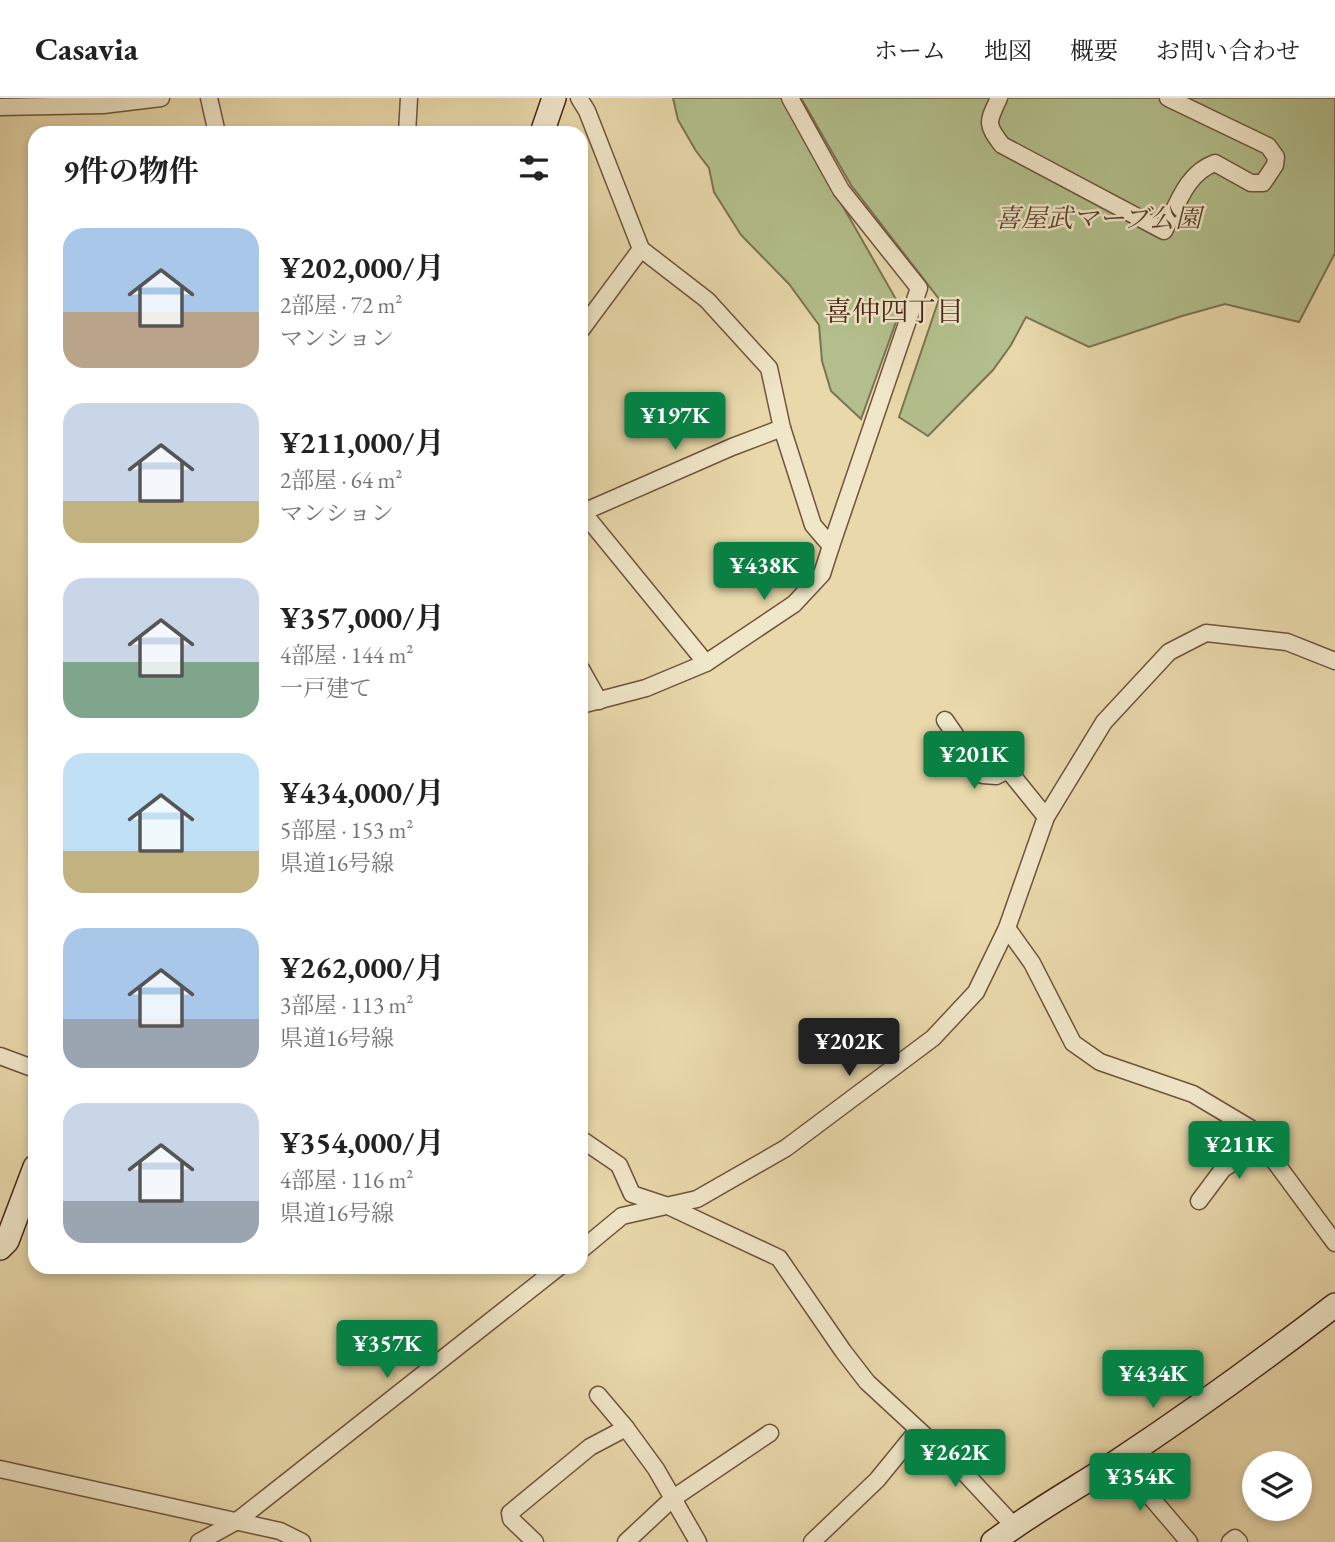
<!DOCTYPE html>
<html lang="ja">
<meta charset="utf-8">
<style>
:root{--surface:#fff;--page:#f6f6f6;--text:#222;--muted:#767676;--line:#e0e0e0;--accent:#0b8043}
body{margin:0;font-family:"EB Garamond","Noto Serif JP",serif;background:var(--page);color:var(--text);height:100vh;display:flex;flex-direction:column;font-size:26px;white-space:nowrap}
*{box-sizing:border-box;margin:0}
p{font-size:23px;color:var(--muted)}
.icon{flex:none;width:38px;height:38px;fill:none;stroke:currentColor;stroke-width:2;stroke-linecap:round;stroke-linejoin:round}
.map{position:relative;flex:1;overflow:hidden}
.details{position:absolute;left:28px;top:28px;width:560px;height:1148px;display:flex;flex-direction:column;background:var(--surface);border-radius:21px;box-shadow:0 4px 10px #0003}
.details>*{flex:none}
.buttons{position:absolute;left:1242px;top:1353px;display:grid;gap:14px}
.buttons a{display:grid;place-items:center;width:70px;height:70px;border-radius:50%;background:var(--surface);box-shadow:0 4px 10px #0003;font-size:35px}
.price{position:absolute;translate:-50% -60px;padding:0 16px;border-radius:7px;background:var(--accent);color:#fff;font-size:23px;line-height:46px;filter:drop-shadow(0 2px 4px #0008)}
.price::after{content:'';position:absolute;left:50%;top:42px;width:21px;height:16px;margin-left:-10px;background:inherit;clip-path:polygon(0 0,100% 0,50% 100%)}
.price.current{background:#222;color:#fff}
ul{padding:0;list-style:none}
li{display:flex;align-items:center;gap:21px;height:175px;padding:0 35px}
li span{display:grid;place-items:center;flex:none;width:196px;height:140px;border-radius:21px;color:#555}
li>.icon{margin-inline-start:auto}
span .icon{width:84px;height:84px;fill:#fffc;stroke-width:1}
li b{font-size:30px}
h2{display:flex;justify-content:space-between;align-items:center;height:84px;padding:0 35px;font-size:30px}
header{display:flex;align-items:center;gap:42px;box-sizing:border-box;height:98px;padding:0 35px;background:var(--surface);border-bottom:2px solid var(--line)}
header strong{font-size:33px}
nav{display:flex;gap:38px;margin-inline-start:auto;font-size:24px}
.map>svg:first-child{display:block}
.green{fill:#b2bf8c;stroke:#7d7352;stroke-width:2}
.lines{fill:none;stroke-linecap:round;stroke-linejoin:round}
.minor-casing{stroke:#70533d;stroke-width:19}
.secondary-casing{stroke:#482719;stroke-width:26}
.minor{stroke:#f0e6c8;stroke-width:16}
.secondary{stroke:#f0e6c8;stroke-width:23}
.labels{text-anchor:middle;stroke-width:5;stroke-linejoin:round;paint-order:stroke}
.park-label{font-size:26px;font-style:italic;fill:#5d4530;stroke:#f0e6c8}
.neighbourhood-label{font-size:28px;fill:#482719;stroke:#f0e6c8}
</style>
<header>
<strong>Casavia</strong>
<nav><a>ホーム</a><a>地図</a><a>概要</a><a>お問い合わせ</a></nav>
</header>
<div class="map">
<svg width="1335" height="1444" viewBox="0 0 1335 1444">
<rect width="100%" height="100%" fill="#e8d8aa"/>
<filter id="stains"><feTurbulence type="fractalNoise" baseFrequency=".00286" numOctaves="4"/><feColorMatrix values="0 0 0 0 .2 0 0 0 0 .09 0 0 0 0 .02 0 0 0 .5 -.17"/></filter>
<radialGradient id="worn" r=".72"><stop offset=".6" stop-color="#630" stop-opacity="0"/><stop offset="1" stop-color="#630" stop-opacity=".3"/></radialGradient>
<g class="green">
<polygon points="673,0 784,0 837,98 901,210 861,321 831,293 822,263 819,227 789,186 741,137 714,94 709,70 696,53 678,22"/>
<polygon points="801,0 1335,0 1335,155 1299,224 1225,206 1182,218 1089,249 1026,219 1011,247 993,272 928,338 899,319 939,201 851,87"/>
</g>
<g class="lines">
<defs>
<g id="minor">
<polyline points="209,0 217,35"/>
<polyline points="579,0 587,13 641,151 707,202 769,270 782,330 813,427 831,448"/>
<path d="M999,0C988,24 985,25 1002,47L1164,133C1177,108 1186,75 1215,65L1251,85H1263L1275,67L1276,59L1268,48L1168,0"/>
<polyline points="0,9 103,7 161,0"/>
<polyline points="407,35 409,0"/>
<polyline points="581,232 641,151"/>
<polyline points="581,412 706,565"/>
<polyline points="581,415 732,349 782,330"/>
<polyline points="581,571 599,603"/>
<polyline points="581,607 646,590 706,565 794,506 822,476 831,448 919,190 841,92 790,0"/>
<polyline points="945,622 983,677 996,678 1008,672 1046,719"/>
<polyline points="1007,830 1032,865 1073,945 1100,964 1193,996 1250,1030 1335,1145"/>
<polyline points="0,958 35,971"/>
<polyline points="581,1041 619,1067 632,1096 668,1108 779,1160 843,1253 867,1284 960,1370 1014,1428"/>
<polyline points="1199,1103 1223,1071 1263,1045"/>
<polyline points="581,1152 622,1118 697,1101 786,1050 933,940 976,894 1007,830 1046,719 1104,624 1169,554 1206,535 1287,544 1335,563"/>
<polyline points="598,1297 626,1330 656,1371 698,1444"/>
<polyline points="1119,1362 1189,1444"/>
<polyline points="0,1371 280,1433 302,1444"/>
<polyline points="199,1444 237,1423 559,1169"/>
<polyline points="535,1444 511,1421 510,1415 590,1349 626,1330"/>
<polyline points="626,1444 672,1401 770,1335"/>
<polyline points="812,1444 877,1382 917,1333"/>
<polyline points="1230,1444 1235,1440 1239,1444"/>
</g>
<g id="secondary">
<polyline points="542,35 554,0"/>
<polyline points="0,1150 7,1143 35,1069"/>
<path d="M993,1444C1033,1414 1076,1390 1118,1363C1192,1314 1265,1261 1335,1207"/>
</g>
</defs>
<use href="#minor" class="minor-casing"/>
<use href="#secondary" class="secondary-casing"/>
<use href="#minor" class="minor"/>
<use href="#secondary" class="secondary"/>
</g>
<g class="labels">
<g class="park-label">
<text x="1098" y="129">喜屋武マーブ公園</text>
</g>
<g class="neighbourhood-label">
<text x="894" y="223">喜仲四丁目</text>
</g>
</g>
<rect width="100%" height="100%" filter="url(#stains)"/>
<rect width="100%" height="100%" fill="url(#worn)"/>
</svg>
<div class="buttons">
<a><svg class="icon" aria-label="layers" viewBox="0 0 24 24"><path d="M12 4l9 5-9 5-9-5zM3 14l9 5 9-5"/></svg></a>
</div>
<b class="price" style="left:675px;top:354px">¥197K</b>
<b class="price" style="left:764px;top:504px">¥438K</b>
<b class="price" style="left:974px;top:693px">¥201K</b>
<b class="price current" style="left:849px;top:980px">¥202K</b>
<b class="price" style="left:1239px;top:1083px">¥211K</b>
<b class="price" style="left:387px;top:1282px">¥357K</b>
<b class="price" style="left:1153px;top:1312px">¥434K</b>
<b class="price" style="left:955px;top:1391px">¥262K</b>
<b class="price" style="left:1140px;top:1415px">¥354K</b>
<section class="details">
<h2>9件の物件<svg class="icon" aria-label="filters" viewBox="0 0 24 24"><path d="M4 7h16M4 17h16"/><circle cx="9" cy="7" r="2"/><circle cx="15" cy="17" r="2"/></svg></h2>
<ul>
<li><span style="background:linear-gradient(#a9c7e8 60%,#b9a48a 0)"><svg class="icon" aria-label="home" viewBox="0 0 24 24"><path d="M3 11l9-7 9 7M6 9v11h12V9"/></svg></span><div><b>¥202,000/月</b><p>2部屋 · 72 m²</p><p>マンション</p></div></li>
<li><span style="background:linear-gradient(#c9d6e8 70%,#c2b280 0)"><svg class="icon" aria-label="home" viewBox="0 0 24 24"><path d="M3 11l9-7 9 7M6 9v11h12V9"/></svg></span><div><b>¥211,000/月</b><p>2部屋 · 64 m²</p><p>マンション</p></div></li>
<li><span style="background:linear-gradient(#c9d6e8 60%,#7fa58c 0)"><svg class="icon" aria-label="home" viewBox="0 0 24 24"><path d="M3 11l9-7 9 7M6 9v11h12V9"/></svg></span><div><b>¥357,000/月</b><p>4部屋 · 144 m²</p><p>一戸建て</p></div></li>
<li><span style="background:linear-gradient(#bfe0f5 70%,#c2b280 0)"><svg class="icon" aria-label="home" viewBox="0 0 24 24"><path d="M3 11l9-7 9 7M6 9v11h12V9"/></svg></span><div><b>¥434,000/月</b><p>5部屋 · 153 m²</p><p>県道16号線</p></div></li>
<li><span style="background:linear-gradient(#a9c7e8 65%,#9aa5b1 0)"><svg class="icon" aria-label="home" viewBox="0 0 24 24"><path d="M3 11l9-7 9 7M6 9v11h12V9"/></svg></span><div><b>¥262,000/月</b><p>3部屋 · 113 m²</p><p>県道16号線</p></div></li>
<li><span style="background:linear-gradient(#c9d6e8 70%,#9aa5b1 0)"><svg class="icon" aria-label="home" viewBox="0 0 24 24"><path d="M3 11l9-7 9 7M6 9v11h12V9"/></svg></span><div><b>¥354,000/月</b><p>4部屋 · 116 m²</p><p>県道16号線</p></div></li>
</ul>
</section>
</div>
